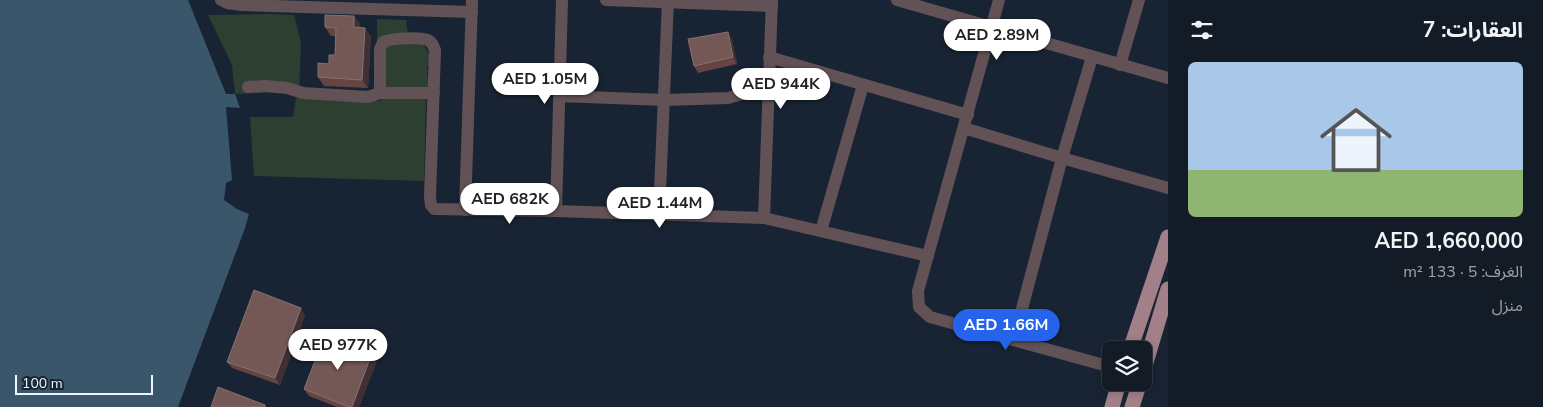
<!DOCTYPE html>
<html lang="ar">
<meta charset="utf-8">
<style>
:root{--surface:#121b26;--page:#1f2832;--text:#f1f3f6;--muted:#9ca1a7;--line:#313943;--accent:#2563eb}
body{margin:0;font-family:"Nunito Sans","Noto Sans Arabic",sans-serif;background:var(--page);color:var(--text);direction:rtl;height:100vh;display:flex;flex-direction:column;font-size:19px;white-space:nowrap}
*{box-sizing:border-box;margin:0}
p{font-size:16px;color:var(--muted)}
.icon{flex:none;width:28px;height:28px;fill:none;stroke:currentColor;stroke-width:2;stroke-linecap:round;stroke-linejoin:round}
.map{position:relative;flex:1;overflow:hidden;direction:ltr}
.details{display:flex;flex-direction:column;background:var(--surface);width:375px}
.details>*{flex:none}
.tools{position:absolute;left:1102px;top:341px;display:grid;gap:10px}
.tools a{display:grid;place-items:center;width:50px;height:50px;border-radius:8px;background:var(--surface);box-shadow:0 2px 8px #0003,0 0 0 1px var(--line);font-size:25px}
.scale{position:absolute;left:15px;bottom:12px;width:138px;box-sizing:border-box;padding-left:5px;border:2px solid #eff5fe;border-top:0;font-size:14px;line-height:18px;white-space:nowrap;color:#eff5fe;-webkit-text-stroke:4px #182433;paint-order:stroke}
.price{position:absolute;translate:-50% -42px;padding:0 11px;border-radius:18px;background:#fff;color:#222;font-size:16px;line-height:32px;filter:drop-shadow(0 1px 2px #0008)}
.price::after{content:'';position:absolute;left:50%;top:30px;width:15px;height:11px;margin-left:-8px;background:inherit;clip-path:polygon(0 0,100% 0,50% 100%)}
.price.active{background:var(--accent);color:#fff}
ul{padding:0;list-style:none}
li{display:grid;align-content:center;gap:10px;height:265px;padding:0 20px}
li+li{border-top:1px solid var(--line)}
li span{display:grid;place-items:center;height:155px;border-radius:8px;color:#555}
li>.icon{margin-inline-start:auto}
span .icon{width:90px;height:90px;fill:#fffc;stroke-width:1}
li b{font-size:21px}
h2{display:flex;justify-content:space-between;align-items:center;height:60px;padding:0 20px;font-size:21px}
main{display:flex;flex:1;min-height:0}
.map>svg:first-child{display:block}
.green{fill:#2c3f31}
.water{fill:#39566b}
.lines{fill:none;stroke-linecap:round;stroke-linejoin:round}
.minor{stroke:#625256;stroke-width:12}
.major{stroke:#a18088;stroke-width:15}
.wall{fill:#644541}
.shaded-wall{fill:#403033}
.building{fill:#735856;stroke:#877170}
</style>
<main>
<section class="details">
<h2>العقارات: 7<svg class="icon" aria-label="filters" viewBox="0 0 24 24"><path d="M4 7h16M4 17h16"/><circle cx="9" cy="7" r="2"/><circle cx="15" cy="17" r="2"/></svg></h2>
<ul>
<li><span style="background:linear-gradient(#a9c7e8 70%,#8fb573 0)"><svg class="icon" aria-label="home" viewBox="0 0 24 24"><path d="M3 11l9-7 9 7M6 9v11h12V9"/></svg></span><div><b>AED 1,660,000</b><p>الغرف: 5 · 133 m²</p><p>منزل</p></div></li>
</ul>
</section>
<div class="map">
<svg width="1168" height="407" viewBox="0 0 1168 407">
<rect width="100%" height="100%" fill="#182433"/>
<g class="green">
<polygon points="268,14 294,15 301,43 299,91 235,94 232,65 208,15"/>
<polygon points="377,19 406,20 409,41 422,42 428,52 432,65 427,66 428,88 383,87 377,55"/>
<polygon points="385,96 426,98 424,181 254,176 250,117 293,117 296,98 380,101"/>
</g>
<polygon class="water" points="0,0 188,0 226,94 235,94 240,108 226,107 232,180 226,183 224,200 237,209 249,214 245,228 178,407 0,407"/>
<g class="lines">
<g class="minor">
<polyline points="221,0 227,3 241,5 472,12"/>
<polyline points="606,0 772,6"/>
<polyline points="897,0 1168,78"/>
<polyline points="999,0 918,291 919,307 930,317 1111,367"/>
<polyline points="769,57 968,115"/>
<polyline points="1120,65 1139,0"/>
<polyline points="248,87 265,86 287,88 303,93 368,97 380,93 434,93"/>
<path d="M380,93V49L383,42C391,38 419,37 428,40C432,42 433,45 435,50L430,197L431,205L434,209L556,211L764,218L928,256"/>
<polyline points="559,96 665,100 728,98 750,92 769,79"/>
<polyline points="964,128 1062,158 1168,188"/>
<polyline points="465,210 472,0"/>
<polyline points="556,211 562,0"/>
<polyline points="659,215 668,0"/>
<polyline points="764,218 772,0"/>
<polyline points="821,231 863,85"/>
<polyline points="1014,339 1062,158 1092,57"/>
</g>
<g class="major">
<polyline points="1130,350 1168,237"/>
<polyline points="1144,369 1168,289"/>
<polyline points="1112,407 1119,382"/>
<polyline points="1132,407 1140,382"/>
</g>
</g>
<g class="wall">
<polygon points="354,16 360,24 360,28 371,36 368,88 324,86 318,77 335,55 335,36 331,36 325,27"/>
<polygon points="732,39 737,64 698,73 694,66"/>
<polygon points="305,315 280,385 232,368 227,362"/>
<polygon points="372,353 377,360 359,407 337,407 309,396 304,389"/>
</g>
<g class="shaded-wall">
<polygon points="354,16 360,24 360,36 354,27"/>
<polygon points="365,28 371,36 368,88 362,80"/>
<polygon points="728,32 732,39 737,64 733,57"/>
<polygon points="301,308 305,315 280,385 275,378"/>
<polygon points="372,353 377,360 359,407 352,407"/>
</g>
<g class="building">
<polygon points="325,15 354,16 354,27 365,28 362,80 318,77 318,63 329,64 329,55 335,55 336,28 325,27"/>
<polygon points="728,32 733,57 694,66 688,39"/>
<polygon points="254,290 301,308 275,378 227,362"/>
<polygon points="325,335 372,353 352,407 349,407 304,389"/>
<polygon points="218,387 265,405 265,407 211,407"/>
</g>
</svg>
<div class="tools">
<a><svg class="icon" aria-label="layers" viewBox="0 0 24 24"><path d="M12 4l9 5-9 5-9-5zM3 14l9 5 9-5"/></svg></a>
</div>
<div class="scale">100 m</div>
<b class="price" style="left:997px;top:61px">AED 2.89M</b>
<b class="price" style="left:545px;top:105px">AED 1.05M</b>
<b class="price" style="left:781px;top:110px">AED 944K</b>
<b class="price" style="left:510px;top:225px">AED 682K</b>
<b class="price" style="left:660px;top:229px">AED 1.44M</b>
<b class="price active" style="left:1006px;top:351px">AED 1.66M</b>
<b class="price" style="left:338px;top:371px">AED 977K</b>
</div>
</main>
